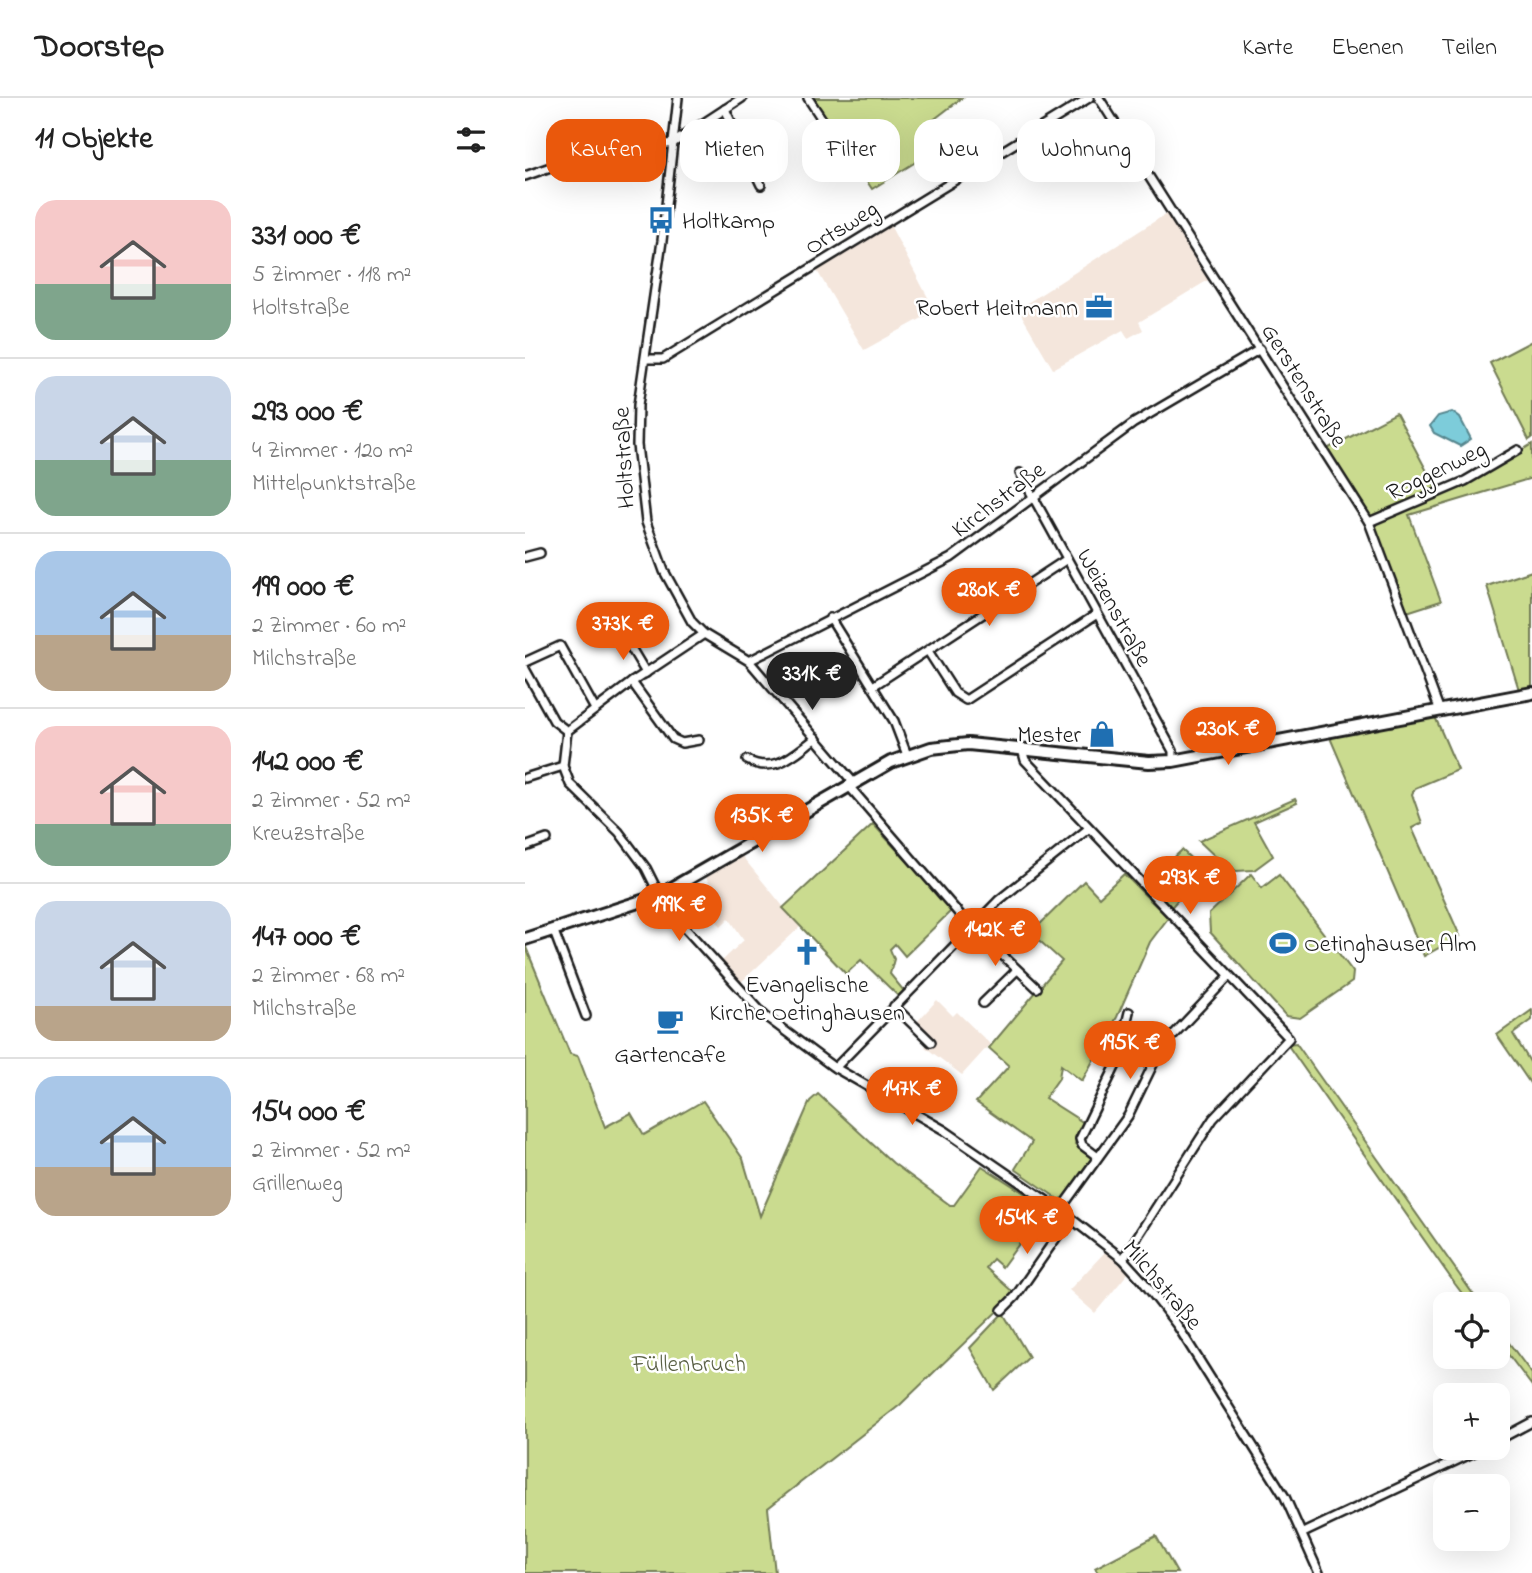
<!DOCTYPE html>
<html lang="de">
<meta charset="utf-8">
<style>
:root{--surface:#fff;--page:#f6f6f6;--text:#222;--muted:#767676;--line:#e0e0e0;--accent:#ea580c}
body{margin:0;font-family:"Indie Flower",sans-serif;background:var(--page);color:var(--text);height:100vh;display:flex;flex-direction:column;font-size:26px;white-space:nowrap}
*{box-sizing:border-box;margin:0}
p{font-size:23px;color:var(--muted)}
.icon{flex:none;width:38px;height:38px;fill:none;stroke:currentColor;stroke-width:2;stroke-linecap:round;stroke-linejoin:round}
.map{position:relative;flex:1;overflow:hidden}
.side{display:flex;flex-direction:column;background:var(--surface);width:525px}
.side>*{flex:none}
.top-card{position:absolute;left:21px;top:21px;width:665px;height:63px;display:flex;gap:14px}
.fabs{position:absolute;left:908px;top:1194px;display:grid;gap:14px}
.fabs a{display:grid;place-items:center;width:77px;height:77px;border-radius:14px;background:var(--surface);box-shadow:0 7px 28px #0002;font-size:35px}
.price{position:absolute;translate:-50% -60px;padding:0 16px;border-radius:24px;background:var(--accent);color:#fff;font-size:23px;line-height:46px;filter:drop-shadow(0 2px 4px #0008)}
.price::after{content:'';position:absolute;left:50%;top:42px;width:21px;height:16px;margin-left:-10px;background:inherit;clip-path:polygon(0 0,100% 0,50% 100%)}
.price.active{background:#222;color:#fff}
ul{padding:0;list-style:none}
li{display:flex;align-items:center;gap:21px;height:175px;padding:0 35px}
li+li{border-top:2px solid var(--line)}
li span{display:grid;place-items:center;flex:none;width:196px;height:140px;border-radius:21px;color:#555}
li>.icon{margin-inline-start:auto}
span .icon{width:84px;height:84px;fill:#fffc;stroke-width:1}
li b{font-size:30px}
h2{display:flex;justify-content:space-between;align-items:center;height:84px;padding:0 35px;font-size:30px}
.tag{padding:0 24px;border-radius:21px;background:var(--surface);box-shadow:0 7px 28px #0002;font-size:24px;line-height:63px}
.tag.active{background:var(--accent);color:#fff}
header{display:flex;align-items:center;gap:42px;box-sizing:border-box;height:98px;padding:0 35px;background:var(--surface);border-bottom:2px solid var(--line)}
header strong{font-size:33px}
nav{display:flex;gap:38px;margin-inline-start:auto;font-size:24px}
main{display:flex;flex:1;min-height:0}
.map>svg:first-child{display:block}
.built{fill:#f4e6dc}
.green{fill:#cadb8f;stroke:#737c56;stroke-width:2}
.water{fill:#7dccda;stroke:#56868e;stroke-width:2}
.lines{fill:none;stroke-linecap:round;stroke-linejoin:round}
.street-casing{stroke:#1c1c1c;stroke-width:12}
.secondary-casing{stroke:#1c1c1c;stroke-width:16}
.street{stroke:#fff;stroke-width:7}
.secondary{stroke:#fff;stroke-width:10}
.labels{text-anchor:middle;stroke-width:5;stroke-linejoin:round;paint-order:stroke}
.poi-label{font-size:24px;fill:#1c1c1c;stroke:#fff;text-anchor:start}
.street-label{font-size:24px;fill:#1c1c1c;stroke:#fff}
.park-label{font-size:24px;fill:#595f44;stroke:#fff}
</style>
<header>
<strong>Doorstep</strong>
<nav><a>Karte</a><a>Ebenen</a><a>Teilen</a></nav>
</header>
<main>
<section class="side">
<h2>11 Objekte<svg class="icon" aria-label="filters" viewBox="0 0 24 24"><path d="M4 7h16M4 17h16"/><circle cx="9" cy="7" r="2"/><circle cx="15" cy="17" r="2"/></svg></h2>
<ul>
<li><span style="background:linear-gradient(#f6c9c9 60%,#7fa58c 0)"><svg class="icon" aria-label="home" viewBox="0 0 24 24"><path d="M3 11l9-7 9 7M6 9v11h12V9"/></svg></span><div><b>331 000 €</b><p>5 Zimmer · 118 m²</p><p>Holtstraße</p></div></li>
<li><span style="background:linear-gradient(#c9d6e8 60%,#7fa58c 0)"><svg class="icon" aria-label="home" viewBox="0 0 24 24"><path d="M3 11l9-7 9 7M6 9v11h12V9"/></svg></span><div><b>293 000 €</b><p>4 Zimmer · 120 m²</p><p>Mittelpunktstraße</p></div></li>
<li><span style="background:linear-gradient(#a9c7e8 60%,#b9a48a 0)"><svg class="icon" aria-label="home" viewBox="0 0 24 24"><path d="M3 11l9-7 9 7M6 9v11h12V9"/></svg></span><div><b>199 000 €</b><p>2 Zimmer · 60 m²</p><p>Milchstraße</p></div></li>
<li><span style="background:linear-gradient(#f6c9c9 70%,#7fa58c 0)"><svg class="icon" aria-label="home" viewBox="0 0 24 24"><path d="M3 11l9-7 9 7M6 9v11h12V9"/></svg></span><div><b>142 000 €</b><p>2 Zimmer · 52 m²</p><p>Kreuzstraße</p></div></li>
<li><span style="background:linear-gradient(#c9d6e8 75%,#b9a48a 0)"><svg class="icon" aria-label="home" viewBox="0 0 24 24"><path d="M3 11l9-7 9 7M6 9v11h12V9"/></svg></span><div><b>147 000 €</b><p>2 Zimmer · 68 m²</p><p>Milchstraße</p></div></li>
<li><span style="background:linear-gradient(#a9c7e8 65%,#b9a48a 0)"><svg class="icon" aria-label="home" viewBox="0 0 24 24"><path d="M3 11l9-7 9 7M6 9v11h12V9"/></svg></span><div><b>154 000 €</b><p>2 Zimmer · 52 m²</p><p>Grillenweg</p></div></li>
</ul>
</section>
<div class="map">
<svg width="1007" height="1475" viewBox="0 0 1007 1475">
<rect width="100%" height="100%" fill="#fff"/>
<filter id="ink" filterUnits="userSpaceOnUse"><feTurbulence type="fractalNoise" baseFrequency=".0143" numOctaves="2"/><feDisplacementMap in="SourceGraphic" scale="14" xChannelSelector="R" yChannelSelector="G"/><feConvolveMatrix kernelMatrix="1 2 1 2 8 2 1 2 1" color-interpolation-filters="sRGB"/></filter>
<g filter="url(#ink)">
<g class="built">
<polygon points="644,114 685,181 614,224 618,232 603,240 598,232 528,271 493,211"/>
<polygon points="361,126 365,127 410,213 339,252 291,171"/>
<polygon points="216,757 275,829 215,885 197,863 219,842 204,820 196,828 177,807 188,793 180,777"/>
<polygon points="412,902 428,918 432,914 465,946 437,977 400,949 408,940 391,925"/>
<polygon points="580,1154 604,1174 570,1215 544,1192"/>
</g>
<g class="green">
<polygon points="287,0 437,0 394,33 407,54 347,91"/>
<polygon points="1007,243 1007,340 1004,342 965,265"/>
<polygon points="871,315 912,392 846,420 802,351"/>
<polygon points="1007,346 1007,380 884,417 916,503 882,514 849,426 942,386"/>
<polygon points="1007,473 1007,590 994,592 962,488"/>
<polygon points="907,618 911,621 933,672 890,690 887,696 897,725 887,730 935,838 899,858 806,642 808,637"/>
<polygon points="770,701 772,705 729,724 748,758 729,772 711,773 708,770 699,776 693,766 694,762 674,743"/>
<polygon points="348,726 427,812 380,858 370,846 365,851 369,861 365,876 379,893 373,898 336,862 321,876 258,810"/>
<polygon points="657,752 678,772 644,812 619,788"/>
<polygon points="599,776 643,820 625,844 592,919 557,983 536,967 534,980 520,1000 559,1025 550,1046 568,1060 536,1103 490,1071 507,1044 451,1004 484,968 464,950 537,863 506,835 559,783 574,799"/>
<polygon points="726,776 737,790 754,777 828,874 827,884 775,920 761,918 685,834 684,816"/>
<polygon points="0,847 45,956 53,958 80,1029 106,1015 119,1037 178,1003 218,1061 235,1118 285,1003 293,996 368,1065 425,1107 429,1107 457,1068 521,1109 477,1169 468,1161 461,1170 489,1195 487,1199 375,1307 243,1410 250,1475 0,1475"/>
<polygon points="1007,912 1007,922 988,936 1007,967 1007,988 972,937"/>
<polygon points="771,945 955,1206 945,1206 930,1186 762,946"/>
<polygon points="478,1215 504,1259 469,1292 445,1250"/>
<polygon points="973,1230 1007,1276 1007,1288 973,1243"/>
<polygon points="631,1438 652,1475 573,1475 570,1470"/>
</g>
<polygon class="water" points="927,314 935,320 946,341 935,348 909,335 905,328 913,318"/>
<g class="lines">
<defs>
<g id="street">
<polyline points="153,0 137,143 113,307 112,347 121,424 139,473 167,524 179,536 224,563 328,684"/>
<polyline points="283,0 316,50"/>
<polyline points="574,0 844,424 915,613"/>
<polyline points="200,11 236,87"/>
<polyline points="0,78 48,61 148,45 217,0"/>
<polyline points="121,261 138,261 564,0"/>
<polyline points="495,375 648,653 648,663"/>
<polyline points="844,424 940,383 993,352"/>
<polyline points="0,459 15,455"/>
<polyline points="305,520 369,623 382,657"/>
<polyline points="99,538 121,575"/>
<polyline points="403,553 430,595 441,602 572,516"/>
<polyline points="224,563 426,460 609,325 735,251"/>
<polyline points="0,564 35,548 70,611"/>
<polyline points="0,571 29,623 42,633"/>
<polyline points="107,584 148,641 157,645 174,642"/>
<polyline points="348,588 542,461"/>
<polyline points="42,633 38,668 45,686 94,734 121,770 140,808 240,918 307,968 419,1032 535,1112 598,1161 617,1182 652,1227 760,1399 794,1475"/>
<polyline points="42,633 107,584 179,536"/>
<polyline points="497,651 500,662 764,940 688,1021 598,1161"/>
<path d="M222,662C250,677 269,656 291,640"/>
<polyline points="0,680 38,668"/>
<polyline points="323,687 437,819 512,890"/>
<polyline points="0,749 22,741"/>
<polyline points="28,831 61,918"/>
<polyline points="458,905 492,872"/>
<polyline points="369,908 406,944"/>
<polyline points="310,970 474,802 563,731"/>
<polyline points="573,1059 557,1047 555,1041 592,965 604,914"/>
<polyline points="535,1112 603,1018 636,950 704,878"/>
<polyline points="477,1212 490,1199 545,1120"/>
<polyline points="973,1342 1007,1324"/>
<polyline points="778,1435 960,1349"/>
</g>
<polyline id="secondary" points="0,841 135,797 366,664 406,650 443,646 624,664 648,663 1007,595"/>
</defs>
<use href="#street" class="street-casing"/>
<use href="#secondary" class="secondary-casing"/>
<use href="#street" class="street"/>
<use href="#secondary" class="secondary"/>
</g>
</g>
<defs>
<symbol id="bus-bare" viewBox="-9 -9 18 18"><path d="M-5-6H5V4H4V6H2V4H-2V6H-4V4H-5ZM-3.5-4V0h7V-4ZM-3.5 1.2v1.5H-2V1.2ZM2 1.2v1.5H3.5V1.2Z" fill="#1f6fb2" stroke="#fff" stroke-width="2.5" paint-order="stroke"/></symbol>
<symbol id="office-bare" viewBox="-9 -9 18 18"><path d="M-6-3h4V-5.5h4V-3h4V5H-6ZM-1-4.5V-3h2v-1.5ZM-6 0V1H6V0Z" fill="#1f6fb2" stroke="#fff" stroke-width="2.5" paint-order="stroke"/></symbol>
<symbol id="shop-bare" viewBox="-9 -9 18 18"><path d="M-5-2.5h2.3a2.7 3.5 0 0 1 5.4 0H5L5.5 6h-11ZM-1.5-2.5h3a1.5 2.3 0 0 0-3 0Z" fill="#1f6fb2" stroke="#fff" stroke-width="2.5" paint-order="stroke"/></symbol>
<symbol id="stadium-bare" viewBox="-9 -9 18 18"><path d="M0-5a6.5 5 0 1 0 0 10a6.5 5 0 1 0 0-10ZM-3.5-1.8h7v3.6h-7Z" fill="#1f6fb2" stroke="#fff" stroke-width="2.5" paint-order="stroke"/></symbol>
<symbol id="church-bare" viewBox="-9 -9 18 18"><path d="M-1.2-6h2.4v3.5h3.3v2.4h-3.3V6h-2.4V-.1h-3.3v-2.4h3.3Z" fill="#1f6fb2" stroke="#fff" stroke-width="2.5" paint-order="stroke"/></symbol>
<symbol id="cafe-bare" viewBox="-9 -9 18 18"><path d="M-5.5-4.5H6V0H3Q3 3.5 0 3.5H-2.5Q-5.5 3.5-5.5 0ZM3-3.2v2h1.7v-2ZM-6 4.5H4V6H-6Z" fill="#1f6fb2" stroke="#fff" stroke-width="2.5" paint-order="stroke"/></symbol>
</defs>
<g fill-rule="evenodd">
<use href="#bus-bare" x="117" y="103" width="38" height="38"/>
<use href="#office-bare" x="555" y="190" width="38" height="38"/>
<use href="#shop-bare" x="558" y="617" width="38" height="38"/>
<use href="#stadium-bare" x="739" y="826" width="38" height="38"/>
<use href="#church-bare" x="263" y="835" width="38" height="38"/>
<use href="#cafe-bare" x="126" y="904" width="38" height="38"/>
</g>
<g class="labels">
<g class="poi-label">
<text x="157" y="130">Holtkamp</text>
<text x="553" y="217" text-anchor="end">Robert Heitmann</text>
<text x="556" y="644" text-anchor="end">Mester</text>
<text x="779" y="853">Oetinghauser Alm</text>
<text x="282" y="894" text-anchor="middle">Evangelische<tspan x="282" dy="28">Kirche Oetinghausen</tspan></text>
<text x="145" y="964" text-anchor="middle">Gartencafe</text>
</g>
<g class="street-label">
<text transform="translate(316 129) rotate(-32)" y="8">Ortsweg</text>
<text transform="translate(780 287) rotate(58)" y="8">Gerstenstraße</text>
<text transform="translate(98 360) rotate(-93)" y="8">Holtstraße</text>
<text transform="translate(911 372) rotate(-26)" y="8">Roggenweg</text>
<text transform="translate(473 401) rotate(-37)" y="8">Kirchstraße</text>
<text transform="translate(590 509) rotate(61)" y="8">Weizenstraße</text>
<text transform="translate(638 1186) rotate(50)" y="8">Milchstraße</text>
</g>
<g class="park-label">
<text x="164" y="1273">Füllenbruch</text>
</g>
</g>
</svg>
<div class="fabs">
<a><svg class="icon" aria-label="locate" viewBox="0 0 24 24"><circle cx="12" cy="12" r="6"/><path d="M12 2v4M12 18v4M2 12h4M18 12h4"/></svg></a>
<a>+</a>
<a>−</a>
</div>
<b class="price" style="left:464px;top:530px">280K €</b>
<b class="price" style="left:98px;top:564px">373K €</b>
<b class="price active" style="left:287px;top:614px">331K €</b>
<b class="price" style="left:703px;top:669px">230K €</b>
<b class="price" style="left:237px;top:756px">135K €</b>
<b class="price" style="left:665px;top:818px">293K €</b>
<b class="price" style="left:154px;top:845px">199K €</b>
<b class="price" style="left:470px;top:870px">142K €</b>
<b class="price" style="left:605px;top:983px">195K €</b>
<b class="price" style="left:387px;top:1029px">147K €</b>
<b class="price" style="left:502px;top:1158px">154K €</b>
<div class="top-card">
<a class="tag active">Kaufen</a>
<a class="tag">Mieten</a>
<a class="tag">Filter</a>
<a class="tag">Neu</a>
<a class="tag">Wohnung</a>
</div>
</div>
</main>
